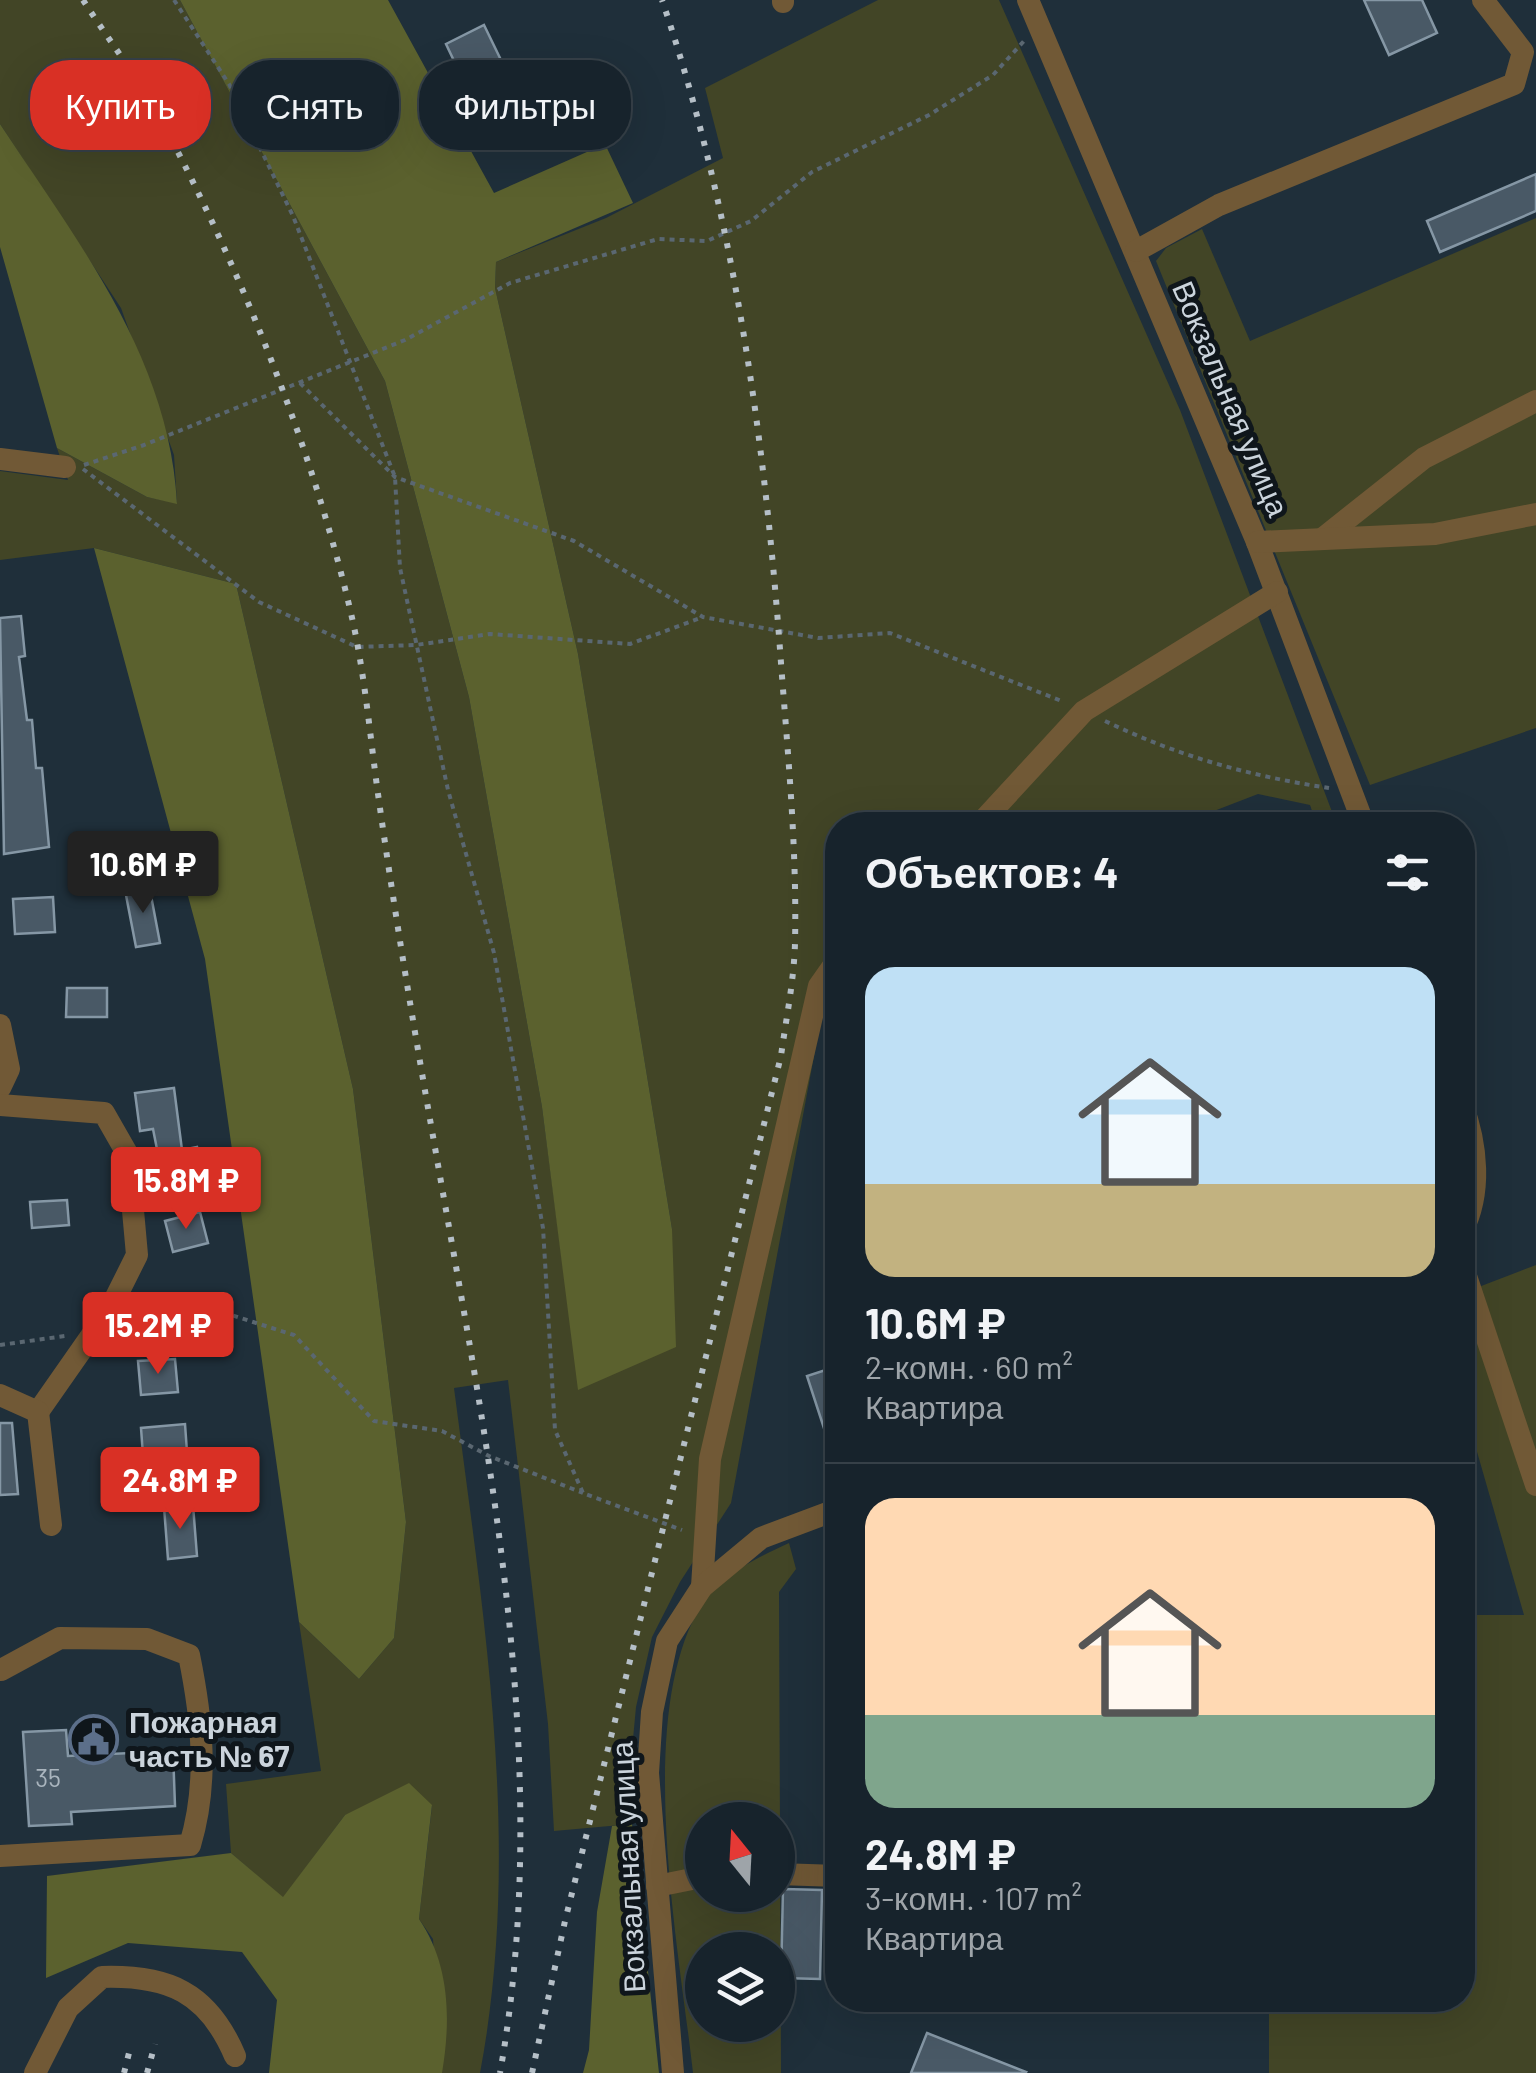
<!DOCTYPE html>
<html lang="ru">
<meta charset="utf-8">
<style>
:root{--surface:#17232c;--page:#242f38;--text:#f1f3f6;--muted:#9ea4a9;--line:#364048;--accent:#d93025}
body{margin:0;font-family:Barlow,sans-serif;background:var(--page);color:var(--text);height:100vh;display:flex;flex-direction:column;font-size:38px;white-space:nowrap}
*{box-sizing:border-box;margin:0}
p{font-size:32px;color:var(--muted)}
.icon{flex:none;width:55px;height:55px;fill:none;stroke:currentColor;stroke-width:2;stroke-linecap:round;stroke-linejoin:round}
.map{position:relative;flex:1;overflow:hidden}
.panel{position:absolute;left:825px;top:812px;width:650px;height:1200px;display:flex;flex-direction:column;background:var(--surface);border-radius:40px;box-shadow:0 10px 40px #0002,0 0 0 2px var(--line)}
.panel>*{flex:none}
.guide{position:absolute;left:30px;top:60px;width:645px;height:90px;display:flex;gap:20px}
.needle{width:65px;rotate:342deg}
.controls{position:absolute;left:685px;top:1802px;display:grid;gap:20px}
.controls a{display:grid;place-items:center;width:110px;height:110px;border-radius:50%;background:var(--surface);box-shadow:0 10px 40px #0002,0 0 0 2px var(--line);font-size:50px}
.price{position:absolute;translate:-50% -85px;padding:0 22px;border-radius:10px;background:var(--accent);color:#fff;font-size:32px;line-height:65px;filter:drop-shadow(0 2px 5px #0008)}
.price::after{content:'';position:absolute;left:50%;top:60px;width:30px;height:22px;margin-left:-15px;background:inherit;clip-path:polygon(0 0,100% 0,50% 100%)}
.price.selected{background:#222;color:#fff}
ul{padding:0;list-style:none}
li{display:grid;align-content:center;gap:20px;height:530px;padding:0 40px}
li+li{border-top:2px solid var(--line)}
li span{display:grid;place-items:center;height:310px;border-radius:30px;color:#555}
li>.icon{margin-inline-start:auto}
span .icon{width:180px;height:180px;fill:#fffc;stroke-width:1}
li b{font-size:42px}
h2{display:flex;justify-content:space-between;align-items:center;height:120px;padding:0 40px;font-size:42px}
.pill{padding:0 35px;border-radius:40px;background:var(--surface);box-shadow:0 10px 40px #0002,0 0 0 2px var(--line);font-size:35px;line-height:90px}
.pill.selected{background:var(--accent);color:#fff}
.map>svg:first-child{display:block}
.green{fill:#424526;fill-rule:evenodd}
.forest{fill:#5b612e}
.building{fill:#495966;stroke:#8597a5;stroke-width:2.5}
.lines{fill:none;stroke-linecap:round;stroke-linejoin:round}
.path{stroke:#5a6771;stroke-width:4;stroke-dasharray:5 5;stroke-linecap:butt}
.minor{stroke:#715936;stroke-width:22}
.rail{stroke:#b5bfc7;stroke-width:6;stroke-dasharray:5 10;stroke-linecap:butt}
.labels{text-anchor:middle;stroke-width:10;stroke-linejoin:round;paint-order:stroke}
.number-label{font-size:25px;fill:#aab5be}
.street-label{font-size:30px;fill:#cbd4dc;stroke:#0f161b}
.poi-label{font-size:30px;font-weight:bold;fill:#cbd4dc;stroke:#0f161b;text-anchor:start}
</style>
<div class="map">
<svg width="1536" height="2073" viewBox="0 0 1536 2073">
<rect width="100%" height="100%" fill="#1f2f3a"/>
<g class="green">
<path d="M0,0H180L385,381L469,697L542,1107L579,1389L672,1229L578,654L495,288L496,262L606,218L723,158L705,88L878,0H999L1180,410L1337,825H1317L1310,805L1258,794L1201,816L1195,825H838L837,1005L822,1013L731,1503L680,1582L652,1637L636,1707L630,1771L632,1824L554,1831L548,1724L508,1380L454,1388C483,1614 523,1846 480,2073H442L433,1939L419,1919L432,1806L345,1815L283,1898L231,1853L226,1784L321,1771L299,1622L359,1679L394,1638L406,1522L353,1089L236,584L94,548L0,560V471L68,480L57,448L147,497L177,503L174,455L121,308L0,124Z"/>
<polygon points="1536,218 1536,728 1370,785 1156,261 1166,248 1202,229 1250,341"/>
<polygon points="1536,1265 1536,2073 1269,2073 1269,2000 1462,2000 1463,1615 1524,1615 1463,1403 1463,1293"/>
<path d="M789,1543L796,1569L779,1592L781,2073H693C679,1946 633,1715 702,1604C720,1575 759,1557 789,1543ZM702,1820H778V1895H702ZM702,1950H778V2025H702Z"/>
</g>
<g class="forest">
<polygon points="180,0 388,0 494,193 605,144 633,203 496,262 495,288 578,654 672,1229 676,1347 578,1390 542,1107 469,697 385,381"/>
<path d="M0,124C77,241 170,358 177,504L147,497L57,448L0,247Z"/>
<polygon points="94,548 236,584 353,1089 406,1522 394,1638 359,1679 299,1622 205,959"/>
<path d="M409,1783L432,1805L419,1919C450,1964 451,2020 442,2073H269L277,2000L242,1952L128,1943L46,1978L47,1876L231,1853L283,1897L345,1815Z"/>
<polygon points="632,1824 659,2073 583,2073 589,2050 597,1912 612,1826"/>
</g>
<g class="building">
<polygon points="1364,0 1422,0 1437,33 1389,55"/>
<polygon points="484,25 534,128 495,147 446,44"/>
<polygon points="1536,174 1536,211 1440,252 1427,221"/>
<polygon points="21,616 25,656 19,657 27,720 32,720 36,768 42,768 49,847 4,854 0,618"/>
<polygon points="149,885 160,943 136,947 125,890"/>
<polygon points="53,897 55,932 15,934 13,899"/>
<polygon points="67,988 107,988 107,1017 66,1017"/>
<polygon points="174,1088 182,1150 197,1147 204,1183 165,1190 153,1129 140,1131 135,1093"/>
<polygon points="67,1200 69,1225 32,1228 30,1202"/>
<polygon points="200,1212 208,1243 173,1252 165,1221"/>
<polygon points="175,1359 178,1392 141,1395 138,1361"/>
<polygon points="838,1366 838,1459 834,1459 807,1376"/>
<polygon points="0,1423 12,1423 18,1494 0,1495"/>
<polygon points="185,1424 188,1466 144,1469 141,1428"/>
<polygon points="193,1505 197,1556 168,1559 164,1507"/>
<polygon points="66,1730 68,1756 173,1751 175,1806 71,1812 72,1824 29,1826 23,1732"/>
<polygon points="783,1889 822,1890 820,1979 781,1978"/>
<polygon points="927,2033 1026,2072 1025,2073 911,2073"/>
</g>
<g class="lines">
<g class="path">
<polyline points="174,0 229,84 293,216 395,477 400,568 448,790 494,953 543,1228 555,1430 583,1493 682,1530"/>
<polyline points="300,383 395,477 574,541 703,617 818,638 890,633 1064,702"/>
<polyline points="84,465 144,445 405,340 510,283 658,239 707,241 751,221 812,172 929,115 993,75 1024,41"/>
<polyline points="83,469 259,602 357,647 416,645 490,634 630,644 703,617"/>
<path d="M1105,721C1178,756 1249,776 1329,788"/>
<polyline points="124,1328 231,1315 294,1335 374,1421 442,1431 489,1456 583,1493"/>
<polyline points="0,1345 65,1336"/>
</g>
<g class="minor">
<polyline points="783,0 783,2"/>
<polyline points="1028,0 1257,542 1364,825"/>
<polyline points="1136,251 1219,205 1514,84 1523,52 1483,0"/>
<polyline points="0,459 65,467"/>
<polyline points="1322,539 1424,458 1536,401"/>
<polyline points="1257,542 1435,534 1536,514"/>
<polyline points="979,825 1084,711 1277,592"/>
<polyline points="0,1025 9,1069 0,1088"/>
<path d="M1462,1104C1477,1144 1482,1193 1462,1231"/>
<polyline points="0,1105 104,1113 128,1155 137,1255 110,1309 38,1412"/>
<polyline points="1462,1264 1536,1485"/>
<polyline points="0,1395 38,1412 51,1525"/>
<polyline points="702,1587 710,1459 819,986 838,959"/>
<path d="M0,1856L190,1845C209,1782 202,1719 189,1655L147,1639L60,1638L1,1670"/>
<polyline points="778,1874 838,1876"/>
<polyline points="657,1886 702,1877"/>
<path d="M35,2073L68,2008L102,1977C168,1975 208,1992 235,2056"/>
<polyline points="673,2073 648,1773 652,1712 667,1641 702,1587 761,1538 838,1509"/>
</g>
<g class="rail">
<path d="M83,0C110,42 142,83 165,127C242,273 312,448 350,609C365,672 370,738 379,801C395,915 414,1029 434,1142C487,1447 555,1764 500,2073"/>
<polyline points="124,2073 131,2045"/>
<polyline points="147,2073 155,2044"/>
<path d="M532,2073L565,1921L781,1056C786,1019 794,981 795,943C797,849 788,756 781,663C765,440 734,212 662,0"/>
</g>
</g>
<defs>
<symbol id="civic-ring" viewBox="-11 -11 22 22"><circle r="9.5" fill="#0f161b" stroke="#5c6f8a" stroke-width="1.5"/><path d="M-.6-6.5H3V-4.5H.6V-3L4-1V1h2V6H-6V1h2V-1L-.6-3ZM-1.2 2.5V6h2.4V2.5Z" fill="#5c6f8a"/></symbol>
</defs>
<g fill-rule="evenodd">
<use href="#civic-ring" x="66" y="1712" width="55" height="55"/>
</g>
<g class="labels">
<g class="number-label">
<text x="48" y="1787">35</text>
</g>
<g class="street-label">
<text transform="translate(1230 399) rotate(67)" y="10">Вокзальная улица</text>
<text transform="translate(629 1867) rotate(-93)" y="10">Вокзальная улица</text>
</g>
<g class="poi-label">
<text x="129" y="1733">Пожарная<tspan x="129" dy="34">часть № 67</tspan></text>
</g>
</g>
</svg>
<div class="controls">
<a><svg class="needle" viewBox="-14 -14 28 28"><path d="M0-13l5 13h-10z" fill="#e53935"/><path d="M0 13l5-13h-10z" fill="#9ea4a9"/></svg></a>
<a><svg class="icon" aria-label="layers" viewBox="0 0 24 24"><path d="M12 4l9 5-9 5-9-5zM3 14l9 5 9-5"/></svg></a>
</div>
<b class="price selected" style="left:143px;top:916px">10.6M ₽</b>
<b class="price" style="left:186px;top:1232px">15.8M ₽</b>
<b class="price" style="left:158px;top:1377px">15.2M ₽</b>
<b class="price" style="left:180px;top:1532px">24.8M ₽</b>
<div class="guide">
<a class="pill selected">Купить</a>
<a class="pill">Снять</a>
<a class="pill">Фильтры</a>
</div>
<section class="panel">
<h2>Объектов: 4<svg class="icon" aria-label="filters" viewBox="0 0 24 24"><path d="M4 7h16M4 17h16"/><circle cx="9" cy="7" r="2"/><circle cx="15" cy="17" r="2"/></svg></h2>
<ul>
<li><span style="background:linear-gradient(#bfe0f5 70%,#c2b280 0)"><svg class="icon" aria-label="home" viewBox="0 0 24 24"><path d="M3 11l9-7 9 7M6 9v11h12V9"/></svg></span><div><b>10.6M ₽</b><p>2-комн. · 60 m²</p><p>Квартира</p></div></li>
<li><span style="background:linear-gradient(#ffd9b3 70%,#7fa58c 0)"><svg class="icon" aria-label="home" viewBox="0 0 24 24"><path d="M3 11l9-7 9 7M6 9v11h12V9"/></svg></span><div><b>24.8M ₽</b><p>3-комн. · 107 m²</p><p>Квартира</p></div></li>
</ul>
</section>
</div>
